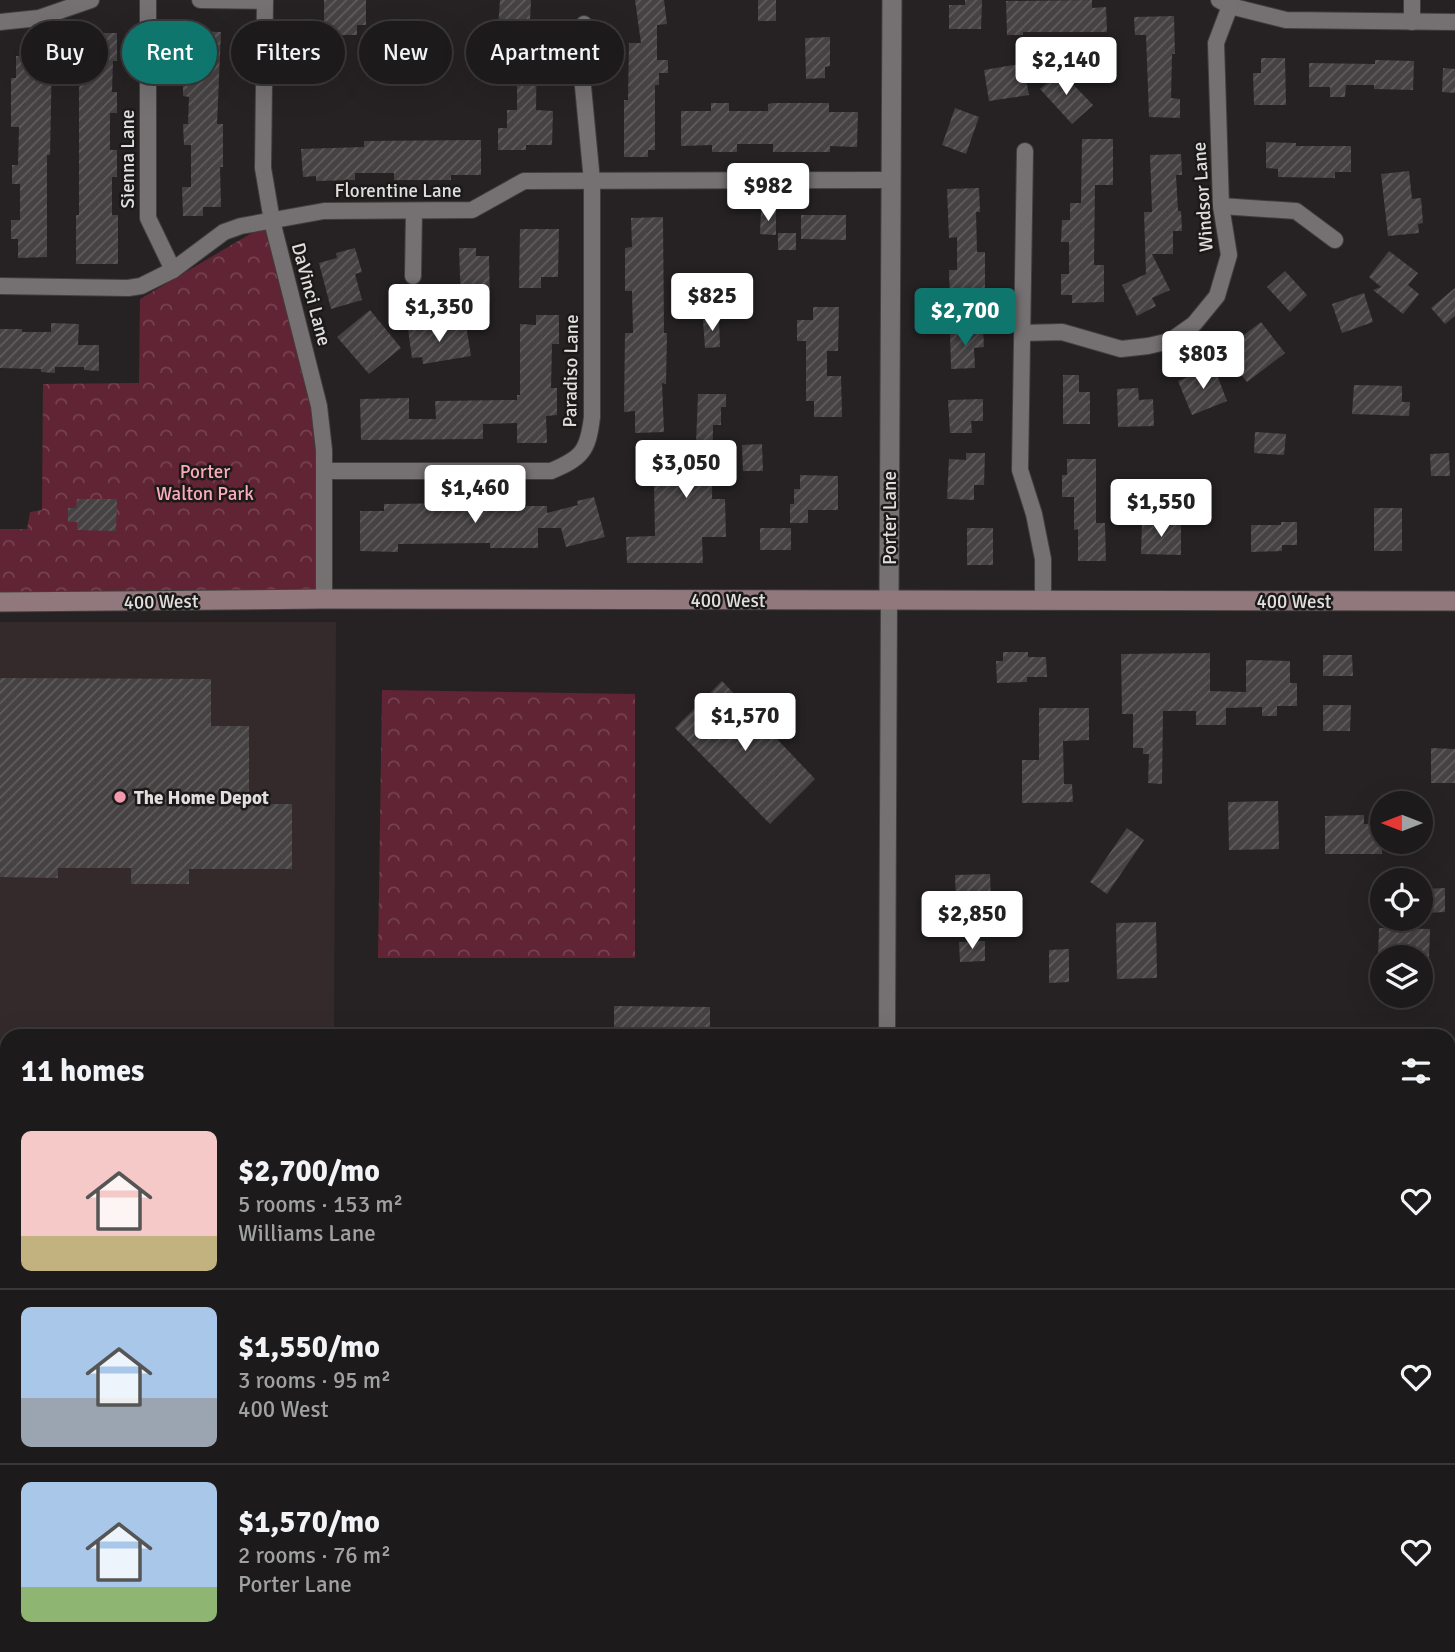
<!DOCTYPE html>
<meta charset="utf-8">
<style>
:root{--surface:#1c1a1a;--page:#292727;--text:#f1f3f6;--muted:#a0a1a2;--line:#3a3839;--accent:#0f766e}
body{margin:0;font-family:Signika,sans-serif;background:var(--page);color:var(--text);height:100vh;display:flex;flex-direction:column;font-size:26px;white-space:nowrap}
*{box-sizing:border-box;margin:0}
p{font-size:23px;color:var(--muted)}
.icon{flex:none;width:38px;height:38px;fill:none;stroke:currentColor;stroke-width:2;stroke-linecap:round;stroke-linejoin:round}
.map{position:relative;flex:1;overflow:hidden}
.sheet{position:absolute;left:0px;top:1029px;width:1456px;height:623px;display:flex;flex-direction:column;background:var(--surface);border-radius:21px 21px 0 0;box-shadow:0 7px 28px #0002,0 0 0 2px var(--line)}
.sheet>*{flex:none}
.banner{position:absolute;left:21px;top:21px;width:700px;height:63px;display:flex;gap:14px}
.needle{width:46px;rotate:270deg}
.controls{position:absolute;left:1370px;top:791px;display:grid;gap:14px}
.controls a{display:grid;place-items:center;width:63px;height:63px;border-radius:50%;background:var(--surface);box-shadow:0 7px 28px #0002,0 0 0 2px var(--line);font-size:35px}
.price{position:absolute;translate:-50% -60px;padding:0 16px;border-radius:7px;background:#fff;color:#222;font-size:23px;line-height:46px;filter:drop-shadow(0 2px 4px #0008)}
.price::after{content:'';position:absolute;left:50%;top:42px;width:21px;height:16px;margin-left:-10px;background:inherit;clip-path:polygon(0 0,100% 0,50% 100%)}
.price.active{background:var(--accent);color:#fff}
ul{padding:0;list-style:none}
li{display:flex;align-items:center;gap:21px;height:175px;padding:0 21px}
li+li{border-top:2px solid var(--line)}
li span{display:grid;place-items:center;flex:none;width:196px;height:140px;border-radius:10px;color:#555}
li>.icon{margin-inline-start:auto}
span .icon{width:84px;height:84px;fill:#fffc;stroke-width:1}
li b{font-size:30px}
h2{display:flex;justify-content:space-between;align-items:center;height:84px;padding:0 21px;font-size:30px}
.pill{padding:0 24px;border-radius:32px;background:var(--surface);box-shadow:0 7px 28px #0002,0 0 0 2px var(--line);font-size:24px;line-height:63px}
.pill.active{background:var(--accent);color:#fff}
.map>svg:first-child{display:block}
.built{fill:#342a2c}
.industrial{fill:url(#industrial-grid)}
.park{fill:url(#park-crowns)}
.building{fill:url(#building-hatch)}
.lines{fill:none;stroke-linecap:round;stroke-linejoin:round}
.minor-casing{stroke:#413e3e;stroke-width:18}
.tertiary-casing{stroke:#413e3e;stroke-width:21}
.secondary-casing{stroke:#413e3e;stroke-width:21}
.minor{stroke:#757071;stroke-width:16}
.tertiary{stroke:#757071;stroke-width:19}
.secondary{stroke:#91787d;stroke-width:19}
.poi-dot{fill:#f29aad;stroke:#1c1919;stroke-width:2.5}
.labels{text-anchor:middle;stroke-width:5;stroke-linejoin:round;paint-order:stroke}
.street-label{font-size:19px;fill:#e0dede;stroke:#1c1919}
.park-label{font-size:19px;fill:#fbaaba;stroke:#1c1919}
.poi-label{font-size:19px;font-weight:bold;fill:#e0dede;stroke:#1c1919;text-anchor:start}
</style>
<div class="map">
<svg width="1455" height="1652" viewBox="0 0 1455 1652">
<defs>
<pattern id="industrial-grid" width="8" height="8" patternUnits="userSpaceOnUse" patternTransform="scale(1.75)"><rect width="8" height="8" fill="#342a2c"/><path d="M0 4h8M4 0v8" fill="none" stroke="#51484a"/></pattern>
<pattern id="park-crowns" width="20" height="18" patternUnits="userSpaceOnUse" patternTransform="scale(1.75)"><rect width="20" height="18" fill="#602434"/><path d="M2 6a3 3 0 1 1 6 0M12 15a3 3 0 1 1 6 0" fill="none" stroke="#764351"/></pattern>
<pattern id="building-hatch" width="6" height="6" patternUnits="userSpaceOnUse" patternTransform="scale(1.75)"><rect width="6" height="6" fill="#464243"/><path d="M-1 1l2-2M0 6l6-6M5 7l2-2" fill="none" stroke="#605d5e"/></pattern>
</defs>
<rect width="100%" height="100%" fill="#262223"/>
<polygon class="built" points="0,622 336,622 334,1036 7,1036 7,1645 867,1645 867,1652 0,1652"/>
<polygon class="industrial" points="1449,1153 1455,1153 1455,1652 1128,1652 1128,1645 1449,1645"/>
<g class="park">
<polygon points="272,221 314,385 324,599 0,602 0,529 27,529 30,512 42,510 43,384 139,383 140,299"/>
<polygon points="382,690 635,694 635,958 378,958"/>
</g>
<g class="building">
<polygon points="324,0 366,0 366,25 357,25 357,35 324,35"/>
<polygon points="500,0 531,0 529,42 537,42 536,110 553,111 552,145 526,145 526,150 498,150 498,128 507,128 507,110 517,110 517,83 506,82 507,29 498,28"/>
<polygon points="635,0 664,0 667,24 657,25 657,60 668,60 668,73 659,73 659,85 655,85 655,150 648,150 648,157 624,157 624,100 628,100 629,43 641,43"/>
<rect x="758" y="0" width="18" height="21"/>
<polygon points="965,0 982,0 981,29 949,29 949,5 965,5"/>
<polygon points="1092,0 1092,8 1106,7 1107,32 1023,32 1023,35 1007,35 1006,1"/>
<polygon points="1174,16 1175,54 1172,54 1171,98 1180,99 1180,118 1149,117 1146,35 1135,35 1134,17"/>
<polygon points="191,31 221,32 217,124 223,124 223,167 220,167 221,207 203,207 203,216 183,216 182,187 191,187 191,145 184,145 183,124 188,124 189,97 183,96 183,49 191,49"/>
<polygon points="98,33 117,33 117,61 113,61 112,92 117,92 117,113 110,113 110,150 117,150 117,177 112,177 112,215 118,215 118,264 76,264 76,215 79,215 79,92 81,42 98,43"/>
<polygon points="830,37 830,66 825,67 825,78 806,79 805,38"/>
<polygon points="16,56 52,57 50,155 47,155 47,257 18,258 18,239 11,239 11,220 20,220 20,184 12,184 12,165 18,165 19,127 11,127 11,78 16,78"/>
<polygon points="1261,58 1285,58 1286,105 1254,105 1253,73 1261,73"/>
<polygon points="1375,60 1414,61 1413,90 1374,89 1374,85 1346,85 1345,97 1330,97 1330,87 1309,87 1309,63 1375,64"/>
<polygon points="1020,64 1022,80 1026,79 1029,95 989,101 984,70"/>
<polygon points="1443,68 1455,69 1455,93 1442,92"/>
<polygon points="1060,71 1093,105 1072,124 1040,89"/>
<polygon points="711,103 729,103 729,111 768,111 768,104 773,103 829,103 829,112 858,112 857,147 830,146 830,152 773,152 773,144 737,144 737,152 712,152 712,145 681,146 681,111 711,111"/>
<polygon points="955,108 979,117 966,154 942,145"/>
<polygon points="1082,139 1113,139 1113,185 1095,185 1094,265 1104,265 1104,302 1072,303 1072,295 1061,295 1061,274 1069,274 1069,242 1061,242 1062,220 1070,220 1070,203 1081,203"/>
<polygon points="481,140 481,175 451,175 451,180 394,180 394,173 355,173 355,180 316,181 316,176 303,177 301,149 364,147 364,141"/>
<polygon points="1266,142 1296,143 1296,146 1351,146 1351,172 1335,172 1335,178 1278,177 1278,169 1266,168"/>
<polygon points="1181,154 1182,175 1176,175 1178,211 1181,211 1182,231 1173,231 1173,254 1152,254 1170,290 1152,298 1156,306 1137,316 1122,285 1146,274 1144,212 1152,212 1150,155"/>
<polygon points="1409,171 1412,199 1421,198 1423,223 1418,224 1419,233 1388,236 1381,174"/>
<polygon points="979,188 980,212 976,212 977,252 985,252 985,289 974,289 974,304 950,304 949,270 957,270 957,237 949,238 947,189"/>
<polygon points="761,211 776,211 776,235 760,234"/>
<polygon points="801,215 846,215 846,240 801,239"/>
<polygon points="663,217 664,333 667,333 666,384 662,383 664,432 635,433 635,411 624,412 625,333 633,333 632,291 625,291 625,248 632,247 631,218"/>
<polygon points="520,229 559,229 558,277 541,277 541,288 519,288"/>
<rect x="778" y="233" width="18" height="17"/>
<polygon points="355,248 362,272 355,274 362,300 331,309 319,263 337,258 336,253"/>
<polygon points="459,248 476,248 476,256 489,256 490,303 461,304"/>
<polygon points="1389,251 1418,273 1408,285 1419,294 1403,314 1373,290 1381,287 1369,277"/>
<polygon points="1285,271 1307,295 1290,312 1267,287"/>
<polygon points="1455,288 1455,316 1445,324 1431,308"/>
<polygon points="1364,293 1373,322 1342,333 1332,304"/>
<polygon points="813,307 839,307 838,351 827,351 827,376 841,376 842,417 814,417 814,401 806,401 806,341 797,341 797,320 813,320"/>
<polygon points="370,310 401,348 369,374 337,337"/>
<polygon points="536,315 559,315 559,344 552,344 551,388 557,388 557,415 546,416 547,443 517,443 517,423 483,424 483,439 361,440 360,399 409,398 409,419 436,419 435,401 517,400 517,395 520,395 520,324 536,325"/>
<polygon points="719,319 720,347 705,348 703,320"/>
<polygon points="1261,322 1285,353 1247,382 1223,351"/>
<polygon points="51,323 79,324 78,345 99,345 99,371 84,370 84,367 55,367 55,373 41,372 41,369 0,368 0,329 22,329 22,332 51,332"/>
<polygon points="435,325 436,330 466,325 471,356 423,364 422,357 412,358 408,329"/>
<polygon points="950,330 983,330 984,347 974,348 975,368 951,369"/>
<polygon points="1214,367 1227,401 1192,415 1178,381"/>
<polygon points="1063,375 1079,375 1079,392 1090,392 1090,424 1063,424"/>
<polygon points="1354,385 1402,386 1402,402 1410,402 1409,416 1352,414"/>
<polygon points="1138,388 1139,400 1153,399 1154,426 1118,427 1117,389"/>
<polygon points="698,394 726,394 726,407 721,407 721,425 713,425 712,499 725,499 726,537 702,537 703,563 627,563 626,537 655,536 654,483 682,482 682,444 696,444"/>
<polygon points="983,399 983,421 971,421 972,433 950,433 948,400"/>
<polygon points="1255,432 1286,434 1284,455 1254,453"/>
<polygon points="762,444 763,471 743,471 742,445"/>
<polygon points="966,453 985,453 984,485 974,485 974,500 947,499 949,459 966,460"/>
<polygon points="1449,453 1450,476 1431,476 1430,454"/>
<polygon points="1067,459 1096,459 1096,523 1105,523 1106,561 1078,561 1078,529 1074,530 1074,497 1062,497 1062,475 1067,475"/>
<polygon points="800,475 838,476 838,510 808,510 808,523 790,523 790,504 794,504 794,489 800,489"/>
<polygon points="594,497 605,537 566,547 561,528 538,528 538,548 490,548 490,543 398,544 398,552 360,551 360,511 384,511 384,504 469,503 469,506 547,506 547,513 578,505 577,501"/>
<polygon points="77,499 117,499 116,531 77,530 77,522 68,522 68,508 76,508"/>
<rect x="1374" y="508" width="28" height="43"/>
<polygon points="1281,522 1297,522 1297,545 1282,545 1282,551 1251,552 1251,525 1281,525"/>
<polygon points="1142,523 1181,524 1181,555 1141,554"/>
<rect x="760" y="528" width="31" height="22"/>
<rect x="967" y="528" width="26" height="37"/>
<polygon points="1003,652 1028,652 1028,657 1046,657 1047,677 1027,677 1027,682 997,683 996,661 1003,661"/>
<polygon points="1210,653 1210,691 1246,692 1246,660 1290,661 1290,683 1297,683 1297,706 1277,706 1277,716 1262,716 1262,707 1226,708 1226,725 1196,725 1196,711 1163,711 1162,784 1148,783 1149,754 1143,754 1143,748 1133,748 1133,714 1122,714 1121,654"/>
<polygon points="1323,655 1352,655 1353,676 1323,676"/>
<polygon points="0,678 211,679 211,726 249,726 249,804 292,804 292,869 189,869 189,884 131,884 131,868 58,868 58,878 0,877"/>
<polygon points="722,681 815,779 770,824 675,728"/>
<polygon points="1323,705 1351,705 1350,731 1323,731"/>
<polygon points="1039,708 1089,708 1089,740 1063,741 1064,784 1072,784 1073,802 1022,803 1022,760 1039,760"/>
<polygon points="1431,748 1455,749 1455,783 1431,783"/>
<polygon points="1278,801 1279,849 1229,850 1228,802"/>
<polygon points="1364,815 1364,824 1382,824 1382,854 1325,854 1325,816"/>
<polygon points="1127,828 1144,840 1107,894 1090,882"/>
<polygon points="990,874 991,902 956,903 955,875"/>
<polygon points="1445,888 1445,912 1425,913 1424,889"/>
<polygon points="1156,922 1157,978 1117,979 1116,923"/>
<polygon points="1379,928 1430,929 1429,957 1378,957"/>
<polygon points="985,941 985,961 960,962 959,942"/>
<polygon points="1069,949 1069,982 1049,983 1049,950"/>
<polygon points="614,1006 710,1007 710,1036 614,1036"/>
</g>
<g class="lines">
<defs>
<g id="minor">
<polyline points="148,0 148,218 173,270"/>
<polyline points="200,0 265,1"/>
<polyline points="265,0 263,168 272,221 319,406 324,450 324,599"/>
<polyline points="1219,0 1230,6 1286,20 1455,22"/>
<polyline points="0,22 39,18 91,0"/>
<polyline points="1412,22 1412,0"/>
<polyline points="1025,151 1020,470 1034,514 1043,559 1043,600"/>
<polyline points="1221,206 1296,211 1335,240"/>
<polyline points="413,276 414,211"/>
<polyline points="0,286 128,288 141,286 173,270 224,232 241,226 324,211 472,210 524,181 891,180"/>
<polyline points="1022,333 1062,332 1121,349 1148,346 1170,341 1194,324 1217,296 1229,255 1221,206 1216,43 1230,6"/>
<path d="M324,471H551C582,458 588,451 592,417V181L582,76L584,24"/>
<polyline points="887,1036 889,601"/>
<polyline points="884,1652 884,1645"/>
</g>
<polyline id="tertiary" points="889,601 892,0"/>
<polyline id="secondary" points="0,602 324,599 1455,601"/>
</defs>
<use href="#minor" class="minor-casing"/>
<use href="#tertiary" class="tertiary-casing"/>
<use href="#secondary" class="secondary-casing"/>
<use href="#minor" class="minor"/>
<use href="#tertiary" class="tertiary"/>
<use href="#secondary" class="secondary"/>
</g>
<circle class="poi-dot" cx="120" cy="797" r="7"/>
<g class="labels">
<g class="street-label">
<text transform="translate(127 159) rotate(-90)" y="7">Sienna Lane</text>
<text x="398" y="197">Florentine Lane</text>
<text transform="translate(1202 197) rotate(-94)" y="7">Windsor Lane</text>
<text transform="translate(312 294) rotate(75)" y="7">DaVinci Lane</text>
<text transform="translate(570 371) rotate(-89)" y="7">Paradiso Lane</text>
<text transform="translate(889 518) rotate(-90)" y="7">Porter Lane</text>
<text x="728" y="607">400 West</text>
<text transform="translate(161 601) rotate(-1)" y="7">400 West</text>
<text x="1294" y="608">400 West</text>
</g>
<g class="park-label">
<text x="205" y="478">Porter<tspan x="205" dy="22">Walton Park</tspan></text>
</g>
<g class="poi-label">
<text x="134" y="804">The Home Depot</text>
</g>
</g>
</svg>
<div class="controls">
<a><svg class="needle" viewBox="-14 -14 28 28"><path d="M0-13l5 13h-10z" fill="#e53935"/><path d="M0 13l5-13h-10z" fill="#a0a1a2"/></svg></a>
<a><svg class="icon" aria-label="locate" viewBox="0 0 24 24"><circle cx="12" cy="12" r="6"/><path d="M12 2v4M12 18v4M2 12h4M18 12h4"/></svg></a>
<a><svg class="icon" aria-label="layers" viewBox="0 0 24 24"><path d="M12 4l9 5-9 5-9-5zM3 14l9 5 9-5"/></svg></a>
</div>
<b class="price" style="left:1066px;top:97px">$2,140</b>
<b class="price" style="left:768px;top:223px">$982</b>
<b class="price" style="left:712px;top:333px">$825</b>
<b class="price" style="left:439px;top:344px">$1,350</b>
<b class="price active" style="left:965px;top:348px">$2,700</b>
<b class="price" style="left:1203px;top:391px">$803</b>
<b class="price" style="left:686px;top:500px">$3,050</b>
<b class="price" style="left:475px;top:525px">$1,460</b>
<b class="price" style="left:1161px;top:539px">$1,550</b>
<b class="price" style="left:745px;top:753px">$1,570</b>
<b class="price" style="left:972px;top:951px">$2,850</b>
<div class="banner">
<a class="pill">Buy</a>
<a class="pill active">Rent</a>
<a class="pill">Filters</a>
<a class="pill">New</a>
<a class="pill">Apartment</a>
</div>
<section class="sheet">
<h2>11 homes<svg class="icon" aria-label="filters" viewBox="0 0 24 24"><path d="M4 7h16M4 17h16"/><circle cx="9" cy="7" r="2"/><circle cx="15" cy="17" r="2"/></svg></h2>
<ul>
<li><span style="background:linear-gradient(#f6c9c9 75%,#c2b280 0)"><svg class="icon" aria-label="home" viewBox="0 0 24 24"><path d="M3 11l9-7 9 7M6 9v11h12V9"/></svg></span><div><b>$2,700/mo</b><p>5 rooms · 153 m²</p><p>Williams Lane</p></div><svg class="icon" aria-label="heart" viewBox="0 0 24 24"><path d="M12 20l-8-8c-3-5 5-10 8-4 3-6 11-1 8 4z"/></svg></li>
<li><span style="background:linear-gradient(#a9c7e8 65%,#9aa5b1 0)"><svg class="icon" aria-label="home" viewBox="0 0 24 24"><path d="M3 11l9-7 9 7M6 9v11h12V9"/></svg></span><div><b>$1,550/mo</b><p>3 rooms · 95 m²</p><p>400 West</p></div><svg class="icon" aria-label="heart" viewBox="0 0 24 24"><path d="M12 20l-8-8c-3-5 5-10 8-4 3-6 11-1 8 4z"/></svg></li>
<li><span style="background:linear-gradient(#a9c7e8 75%,#8fb573 0)"><svg class="icon" aria-label="home" viewBox="0 0 24 24"><path d="M3 11l9-7 9 7M6 9v11h12V9"/></svg></span><div><b>$1,570/mo</b><p>2 rooms · 76 m²</p><p>Porter Lane</p></div><svg class="icon" aria-label="heart" viewBox="0 0 24 24"><path d="M12 20l-8-8c-3-5 5-10 8-4 3-6 11-1 8 4z"/></svg></li>
</ul>
</section>
</div>
